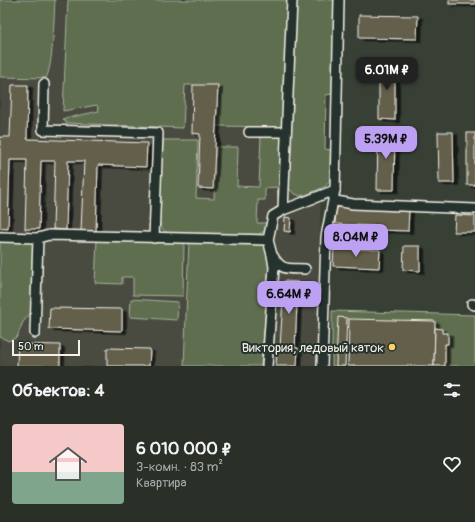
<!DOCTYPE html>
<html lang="ru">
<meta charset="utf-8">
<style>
:root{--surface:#2a3028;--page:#363c34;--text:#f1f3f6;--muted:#a5a9a8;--line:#464b45;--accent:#bca0f2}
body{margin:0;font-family:Pangolin,sans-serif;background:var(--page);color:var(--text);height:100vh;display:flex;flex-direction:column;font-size:15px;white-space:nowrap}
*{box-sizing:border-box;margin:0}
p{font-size:13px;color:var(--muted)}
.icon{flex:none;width:22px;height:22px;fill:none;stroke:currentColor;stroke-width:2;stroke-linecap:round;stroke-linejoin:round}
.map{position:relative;height:366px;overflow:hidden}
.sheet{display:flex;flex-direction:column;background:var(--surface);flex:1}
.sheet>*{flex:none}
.scale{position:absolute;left:12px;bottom:10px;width:68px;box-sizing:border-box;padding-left:4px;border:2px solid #f4f1e8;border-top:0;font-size:11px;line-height:14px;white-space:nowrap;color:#f4f1e8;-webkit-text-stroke:3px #26332d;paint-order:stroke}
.price{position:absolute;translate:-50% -34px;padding:0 9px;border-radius:8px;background:var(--accent);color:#111;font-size:13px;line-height:26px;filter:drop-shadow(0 1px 2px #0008)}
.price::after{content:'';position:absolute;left:50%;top:24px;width:12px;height:9px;margin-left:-6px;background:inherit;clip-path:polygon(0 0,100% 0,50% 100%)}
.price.current{background:#222;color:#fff}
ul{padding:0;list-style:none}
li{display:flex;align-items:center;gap:12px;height:100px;padding:0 12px}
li+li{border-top:1px solid var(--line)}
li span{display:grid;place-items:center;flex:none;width:112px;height:80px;border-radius:4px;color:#555}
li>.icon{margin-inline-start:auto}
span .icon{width:48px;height:48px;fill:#fffc;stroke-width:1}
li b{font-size:17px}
h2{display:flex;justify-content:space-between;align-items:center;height:48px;padding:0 12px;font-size:17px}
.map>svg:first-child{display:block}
.built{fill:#484c40}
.green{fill:#5f6e50;stroke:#aab09c}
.building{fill:#635e4c;stroke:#f4f1e8;filter:url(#shadow)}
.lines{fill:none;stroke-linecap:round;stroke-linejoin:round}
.minor-casing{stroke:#f4f1e8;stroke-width:12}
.minor{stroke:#26332d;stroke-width:9}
.poi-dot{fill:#ffd166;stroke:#26332d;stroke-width:1.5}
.labels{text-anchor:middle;stroke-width:4;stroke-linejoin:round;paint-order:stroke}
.poi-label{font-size:13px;fill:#f4f1e8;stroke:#26332d;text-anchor:end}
</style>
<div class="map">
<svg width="475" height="366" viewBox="0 0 475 366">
<defs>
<filter id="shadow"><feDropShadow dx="4.5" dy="2.5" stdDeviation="0" flood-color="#0009"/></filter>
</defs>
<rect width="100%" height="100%" fill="#384036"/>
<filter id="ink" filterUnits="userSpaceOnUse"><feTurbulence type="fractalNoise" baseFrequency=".025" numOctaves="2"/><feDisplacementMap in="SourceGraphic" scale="8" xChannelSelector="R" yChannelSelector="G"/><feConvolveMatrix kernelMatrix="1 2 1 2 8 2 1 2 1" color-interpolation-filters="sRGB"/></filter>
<g filter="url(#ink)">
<polygon class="built" points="0,0 326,0 316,366 0,366"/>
<g class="green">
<path d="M0,0H55C54,16 53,67 46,78L0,77Z"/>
<polygon points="68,0 289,0 284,126 281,127 216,126 193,85 185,85 183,128 66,123 63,119 99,111 97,105 63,111"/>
<polygon points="296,0 335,0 333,94 326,95 325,149 331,150 330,180 326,186 306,195 300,196 293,193 289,188 287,182 291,150"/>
<path d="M261,135L284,136L281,196L279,207L277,187L265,188V200H258L257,223H268L267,230L257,235L171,234C163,232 161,228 159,221L160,161H162L163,140H198L196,198L214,199L216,147H238L237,186L259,187Z"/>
<polygon points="0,239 36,240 33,311 23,322 17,337 9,341 0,337"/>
<polygon points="97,239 184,242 183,296 133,295 133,277 122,277 122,284 95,283"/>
<polygon points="189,241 265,244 270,260 261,366 184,366"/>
<polygon points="131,299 178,302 177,320 130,317"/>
<polygon points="332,311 475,315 475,366 332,366"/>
</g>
<g class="building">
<rect x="449" y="0" width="26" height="4"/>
<polygon points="359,15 418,16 417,39 359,38"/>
<polygon points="379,63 395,63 395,120 379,119"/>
<polygon points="12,85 28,85 27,139 147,143 146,167 98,165 96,232 81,231 84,161 68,161 66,230 53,229 55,161 41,161 39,229 25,229 27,160 10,160 8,229 0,228 0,137 10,137"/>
<polygon points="193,85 218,85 213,189 198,188 200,134 192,133"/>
<polygon points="378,131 395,131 394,190 377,190"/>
<polygon points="438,132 453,132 454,183 439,183"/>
<rect x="467" y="133" width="8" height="52"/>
<polygon points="336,207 409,210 408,231 377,230 377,226 335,224"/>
<polygon points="455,215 475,216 475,232 454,232"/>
<polygon points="285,217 291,218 290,232 284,231"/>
<polygon points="404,246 420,246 420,271 403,270"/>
<polygon points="334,248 380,250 379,268 333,266"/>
<polygon points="284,281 298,282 295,348 280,348"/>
<polygon points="50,308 122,309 122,331 49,329"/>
<polygon points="338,317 347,318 345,366 336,366"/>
<polygon points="349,319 435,321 434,366 348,366"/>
<polygon points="435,328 442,329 442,333 448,333 448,344 445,344 445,366 434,366"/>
<polygon points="18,344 60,345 60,366 17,366"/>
<polygon points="277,347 298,348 297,366 276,366"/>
<polygon points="107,348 150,349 149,366 107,366"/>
</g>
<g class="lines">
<defs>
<g id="minor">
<polyline points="44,84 43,130 158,133 154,238"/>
<polyline points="249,132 286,132"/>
<polyline points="333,198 336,201 353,204 475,209"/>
<polyline points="283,210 292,0"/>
<polyline points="0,237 38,238 49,235 268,240 273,216 283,210 335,190"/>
<path d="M273,256C282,272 289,268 305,269"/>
<polyline points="472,304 475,305"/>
<polyline points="35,333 38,238"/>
<polyline points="267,366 274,267 272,255 268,240"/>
<polyline points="322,366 326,237 335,190 339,0"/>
</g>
</defs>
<use href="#minor" class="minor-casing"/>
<use href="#minor" class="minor"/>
</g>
</g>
<circle class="poi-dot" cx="392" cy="347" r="4"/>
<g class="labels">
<g class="poi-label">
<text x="384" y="352">Виктория, ледовый каток</text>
</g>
</g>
</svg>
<div class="scale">50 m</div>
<b class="price current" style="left:387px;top:91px">6.01M ₽</b>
<b class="price" style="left:386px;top:160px">5.39M ₽</b>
<b class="price" style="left:356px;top:258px">8.04M ₽</b>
<b class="price" style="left:289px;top:315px">6.64M ₽</b>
</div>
<section class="sheet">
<h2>Объектов: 4<svg class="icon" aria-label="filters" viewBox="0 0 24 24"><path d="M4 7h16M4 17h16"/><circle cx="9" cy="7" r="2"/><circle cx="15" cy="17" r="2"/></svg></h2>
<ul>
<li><span style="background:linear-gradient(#f6c9c9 60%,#7fa58c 0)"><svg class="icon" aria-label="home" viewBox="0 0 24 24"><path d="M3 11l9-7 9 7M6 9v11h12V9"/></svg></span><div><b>6 010 000 ₽</b><p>3-комн. · 83 m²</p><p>Квартира</p></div><svg class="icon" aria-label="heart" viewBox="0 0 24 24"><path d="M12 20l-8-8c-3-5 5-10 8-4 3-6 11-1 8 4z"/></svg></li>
</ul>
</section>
